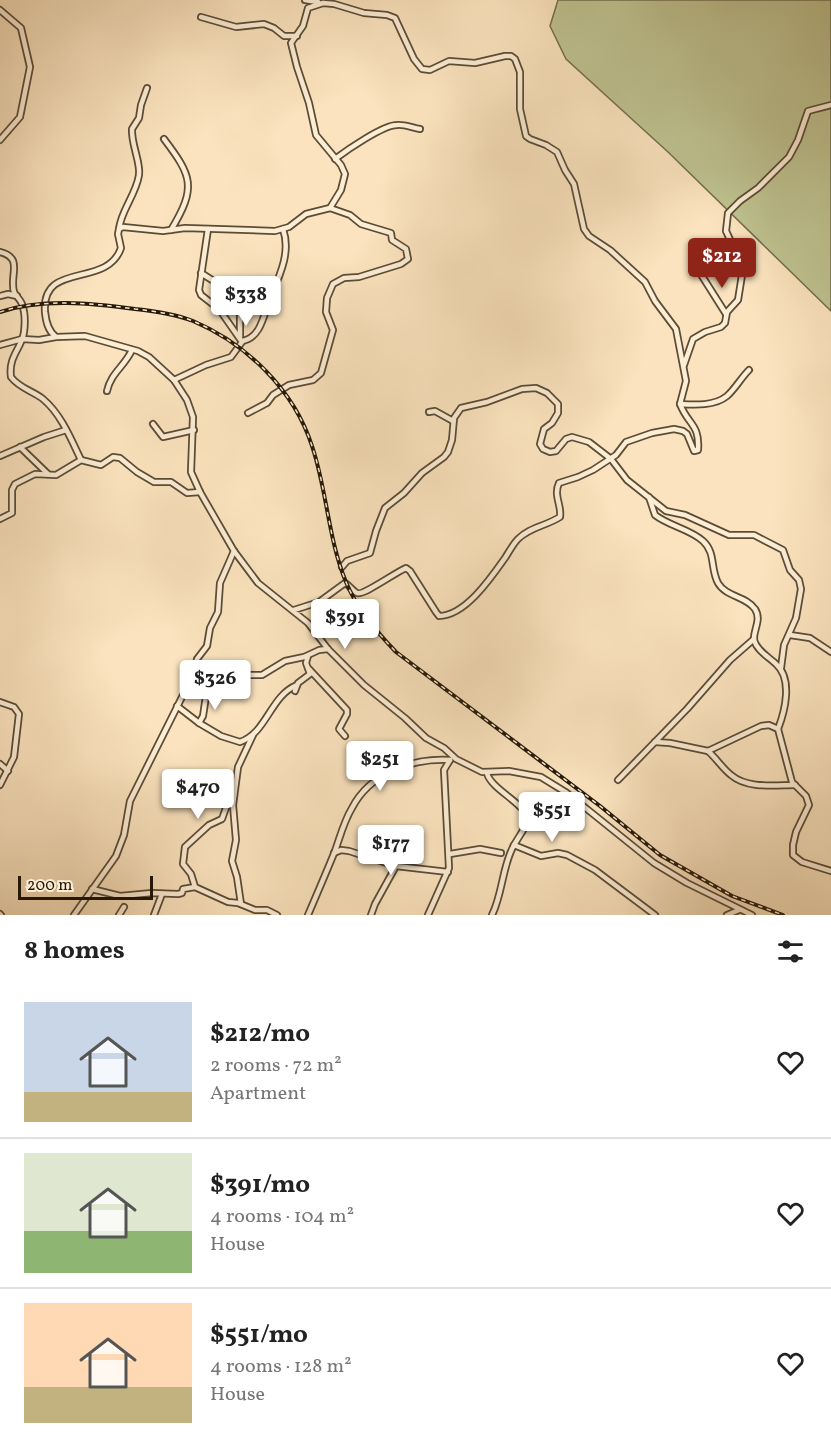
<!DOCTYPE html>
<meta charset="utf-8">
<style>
:root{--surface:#fff;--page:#f6f6f6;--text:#222;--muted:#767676;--line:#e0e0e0;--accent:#8f2418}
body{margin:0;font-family:Vollkorn,serif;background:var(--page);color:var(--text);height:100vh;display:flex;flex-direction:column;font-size:22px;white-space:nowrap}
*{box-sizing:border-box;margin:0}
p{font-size:20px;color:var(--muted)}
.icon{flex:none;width:33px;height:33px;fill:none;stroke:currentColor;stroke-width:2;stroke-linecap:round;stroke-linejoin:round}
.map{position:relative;height:915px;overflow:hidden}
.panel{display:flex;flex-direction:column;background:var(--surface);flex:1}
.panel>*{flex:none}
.scale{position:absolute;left:18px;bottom:15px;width:135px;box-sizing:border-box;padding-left:6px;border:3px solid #271908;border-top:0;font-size:16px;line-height:21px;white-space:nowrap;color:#271908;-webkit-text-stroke:4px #fcedd5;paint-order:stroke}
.price{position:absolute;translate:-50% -51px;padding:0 14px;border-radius:6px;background:#fff;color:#222;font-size:20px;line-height:39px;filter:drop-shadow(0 2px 3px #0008)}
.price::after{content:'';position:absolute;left:50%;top:36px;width:18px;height:14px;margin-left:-9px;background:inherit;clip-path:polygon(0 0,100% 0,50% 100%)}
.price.on{background:var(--accent);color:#fff}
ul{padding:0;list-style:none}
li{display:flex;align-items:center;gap:18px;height:150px;padding:0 24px}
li+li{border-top:2px solid var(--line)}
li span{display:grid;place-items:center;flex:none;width:168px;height:120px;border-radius:0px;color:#555}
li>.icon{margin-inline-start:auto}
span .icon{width:72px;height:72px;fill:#fffc;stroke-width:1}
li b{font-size:26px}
h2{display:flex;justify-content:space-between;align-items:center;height:72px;padding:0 24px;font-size:26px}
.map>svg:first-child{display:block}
.green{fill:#bfc391;stroke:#736e4c;stroke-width:1.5}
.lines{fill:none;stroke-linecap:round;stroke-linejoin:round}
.street-casing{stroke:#5c4c36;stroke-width:8}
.street{stroke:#fcedd5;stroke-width:4.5}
.rail-casing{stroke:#271908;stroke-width:4}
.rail{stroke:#fcedd5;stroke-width:1.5;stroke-dasharray:4.5;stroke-linecap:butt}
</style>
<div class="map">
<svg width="831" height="915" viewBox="0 0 831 915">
<rect width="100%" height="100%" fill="#fae3be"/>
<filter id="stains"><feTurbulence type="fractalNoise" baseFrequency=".00333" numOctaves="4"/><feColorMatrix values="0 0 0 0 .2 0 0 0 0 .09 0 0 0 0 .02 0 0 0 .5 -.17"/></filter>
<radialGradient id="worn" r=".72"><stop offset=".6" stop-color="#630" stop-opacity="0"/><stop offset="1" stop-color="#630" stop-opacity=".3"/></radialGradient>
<polygon class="green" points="558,0 831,0 831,311 668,152 566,59 550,26"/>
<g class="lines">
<defs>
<g id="street">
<polyline points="305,0 318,2"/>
<polyline points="0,10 21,28 30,67 20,117 0,140"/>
<polyline points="201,17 236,27 264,24 274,28 284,36 297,36"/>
<path d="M164,139C192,176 197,187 171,230"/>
<path d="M335,159C347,150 383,125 397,125C404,124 413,128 420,129"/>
<path d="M119,229C121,210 136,195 139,175C141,163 131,144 132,129L139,118L141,105L147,88"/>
<path d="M0,252C24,258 9,275 14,292C16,296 20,299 22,304C25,312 25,324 24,332C22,348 8,356 11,377C19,388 33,391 43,399C61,414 71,439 81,460"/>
<polyline points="201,273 220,285 240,292 240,337"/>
<polyline points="702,276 726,314"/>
<polyline points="0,296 8,294 17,296"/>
<path d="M242,341C262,338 264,312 271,296C280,275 291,252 283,229"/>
<polyline points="0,345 22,339 39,340 56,337"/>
<polyline points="684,365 693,339 705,332 721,327 725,323 727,312 738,300 742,275 738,257 726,231 728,213 740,201 758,188 789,157 798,140 808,111 831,105"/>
<polyline points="174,380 206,365 231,357 242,342 219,309 201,295 199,290 208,229"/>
<path d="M107,391C111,373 124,367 132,350"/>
<path d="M680,404C695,405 715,406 727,396C735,389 741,378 749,370"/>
<polyline points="429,412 435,411 453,421"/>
<polyline points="248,413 267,403 273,395 289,385 313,380 321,373 333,330 326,312 327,298 333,284 344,278 359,277 401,264 408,259 406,249 392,240 391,233 361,224 350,215 330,208"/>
<polyline points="153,424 163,437 194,430"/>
<polyline points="20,447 48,474"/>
<polyline points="0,456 44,437 66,430"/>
<path d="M649,497L655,515C669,526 690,529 703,541C716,553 710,568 718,583C726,597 746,596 755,609C762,620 753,630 754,640C757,651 769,657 776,664C793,679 785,711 778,729"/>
<polyline points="0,519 12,513 12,490 15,484 35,474 56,475 81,460 101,465 113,457 120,458 137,472 154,482 171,482 187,493 200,492"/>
<polyline points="342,567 347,561 370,553 376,531 385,508 404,493 422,473 444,457 448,452 452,440 454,418 461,408 487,402 522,389 536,388 547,393 558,404 558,413 552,423 544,429 540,444 543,449 550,452 556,451 566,439 572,437 589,442 611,459 627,480 666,511 685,515 729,535 754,535 783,550 790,570 799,580 801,589 796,618 784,645 781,668"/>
<path d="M294,610L319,602L345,583C349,585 353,591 357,593C363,596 396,572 406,568L410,571L436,612L439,616C465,616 491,578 505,558C509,552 513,544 518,539C530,527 546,526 560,517C562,505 553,496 559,483L578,477L593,470L616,455L626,442L652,433L674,429L683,431L687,434L694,451L698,450C700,424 688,425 680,404L686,381L676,329L655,301L645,282L610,250L589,236L584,229L574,184L565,170L557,152L546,145L530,139L526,136L520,109V72L515,59L511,56H505L475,63L449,61L430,70L422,69L414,59L395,18L387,15L364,13L334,4L323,3L308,8L303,26L291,43L297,67L309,103L316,135L341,165L345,174L341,190L330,208L306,214L289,227L275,231L185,228L163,231L123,227L119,229L118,234L121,248C107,289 41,260 45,312C46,322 48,331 56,337L85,336L138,351L149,357L174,380L187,400L193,417L191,472L200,492L234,551L258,583L308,623L328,649L364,685L405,718L426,738L444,748L456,759L482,772L509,771L541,777L567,793L654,863L687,883L752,915"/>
<polyline points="790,635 810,638 831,652"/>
<polyline points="309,669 347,710 347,714 339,729 345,736"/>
<polyline points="295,691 298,683 310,674 306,663 308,656"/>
<polyline points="0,702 14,707 19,714 14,757 0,785"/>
<path d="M177,706L199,723L221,736L240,742C267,733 270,696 297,685"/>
<polyline points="199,723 203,716 206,696 211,687 217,682 242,675 262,675 285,661 304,657 319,650 328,649"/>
<polyline points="655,742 670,743 708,751 761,726 769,725 778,729 792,782 806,796 809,805 796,832 793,845 793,855 802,862 831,871"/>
<path d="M708,751C717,759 722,768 731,775C747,789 775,785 795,785"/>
<polyline points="0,764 8,771"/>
<path d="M487,773C490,788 522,802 530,819L514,845"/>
<polyline points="618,780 687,709 730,660 754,639"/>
<polyline points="234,796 228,802 222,819 209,825 185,847 183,864 191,874 195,887 228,902 238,903 255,910 267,910 277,915"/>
<polyline points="334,853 341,850 349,851 396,866 448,872"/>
<polyline points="450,854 480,849 501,853"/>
<polyline points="92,889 120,896 152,893 178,894 182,893 183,889 195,887"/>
<polyline points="241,904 237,877 232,861 236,840 233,805 238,767 253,735"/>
<polyline points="0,914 1,915"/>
<polyline points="74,915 116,856 124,835 130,801 195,671 197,659 207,646 210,628 218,612 220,583 234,551"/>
<polyline points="119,915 124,907"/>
<polyline points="154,915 162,894"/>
<path d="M308,915C317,894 326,873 335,851C340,837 344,821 352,808C370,773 412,758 450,760"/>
<polyline points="371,915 375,904 396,866"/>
<polyline points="428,915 449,868 444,770 450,760"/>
<path d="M492,915C503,893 502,866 514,845L541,856L558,853L567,855L595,870L655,915"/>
<polyline points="727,915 739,910"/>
</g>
</defs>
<use href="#street" class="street-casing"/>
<use href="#street" class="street"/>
<defs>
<path id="rail" d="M0,312C42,298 92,303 135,309C154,311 175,314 193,321C247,344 294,390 312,446C327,490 328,539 346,582C357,609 376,631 396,652L600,806L660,855L732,896L783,915"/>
</defs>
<use href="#rail" class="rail-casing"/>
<use href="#rail" class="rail"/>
</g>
<rect width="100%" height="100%" filter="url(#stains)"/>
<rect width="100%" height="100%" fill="url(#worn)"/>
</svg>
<div class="scale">200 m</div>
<b class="price on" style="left:722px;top:289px">$212</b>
<b class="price" style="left:246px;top:327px">$338</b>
<b class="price" style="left:345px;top:650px">$391</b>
<b class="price" style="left:215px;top:711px">$326</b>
<b class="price" style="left:380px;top:792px">$251</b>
<b class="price" style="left:198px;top:820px">$470</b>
<b class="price" style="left:552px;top:843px">$551</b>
<b class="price" style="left:391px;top:876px">$177</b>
</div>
<section class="panel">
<h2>8 homes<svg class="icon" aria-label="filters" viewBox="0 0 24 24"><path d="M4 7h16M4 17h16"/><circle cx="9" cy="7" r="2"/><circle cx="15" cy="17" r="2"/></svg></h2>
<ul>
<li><span style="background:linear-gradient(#c9d6e8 75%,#c2b280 0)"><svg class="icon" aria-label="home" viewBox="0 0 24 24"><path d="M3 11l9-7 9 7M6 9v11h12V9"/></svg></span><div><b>$212/mo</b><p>2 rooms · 72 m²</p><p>Apartment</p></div><svg class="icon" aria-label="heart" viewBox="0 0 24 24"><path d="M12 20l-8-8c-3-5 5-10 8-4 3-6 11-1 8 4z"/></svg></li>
<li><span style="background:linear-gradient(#dfe7d0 65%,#8fb573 0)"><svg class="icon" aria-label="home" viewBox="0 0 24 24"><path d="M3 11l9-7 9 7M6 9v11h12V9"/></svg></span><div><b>$391/mo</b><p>4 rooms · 104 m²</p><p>House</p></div><svg class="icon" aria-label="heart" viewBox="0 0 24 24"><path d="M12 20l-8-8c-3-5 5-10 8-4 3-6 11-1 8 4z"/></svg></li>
<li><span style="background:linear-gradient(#ffd9b3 70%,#c2b280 0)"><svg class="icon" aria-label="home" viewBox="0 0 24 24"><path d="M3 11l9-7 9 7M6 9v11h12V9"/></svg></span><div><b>$551/mo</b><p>4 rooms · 128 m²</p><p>House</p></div><svg class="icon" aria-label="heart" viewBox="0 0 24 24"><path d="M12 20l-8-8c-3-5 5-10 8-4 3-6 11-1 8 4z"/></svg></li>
</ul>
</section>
